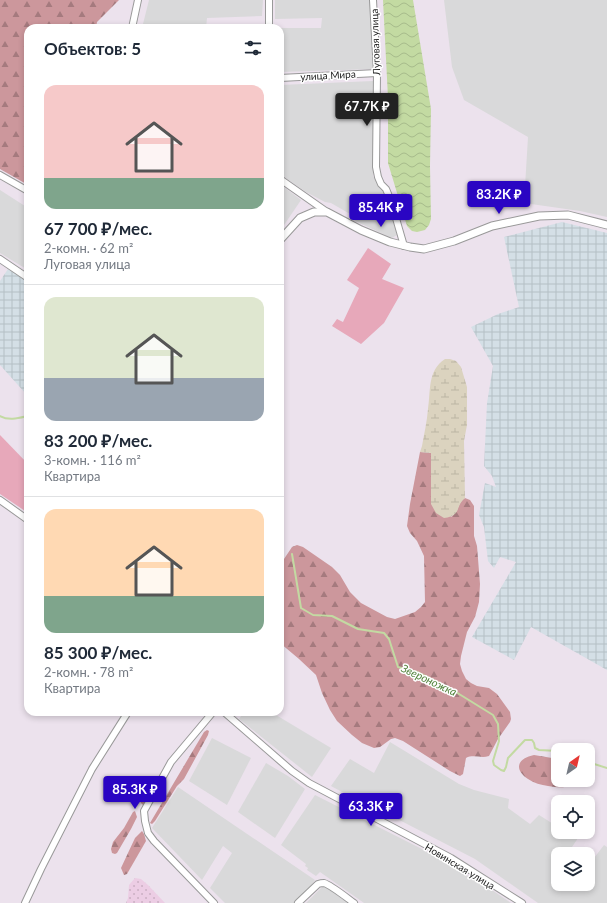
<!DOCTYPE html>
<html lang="ru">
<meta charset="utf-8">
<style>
:root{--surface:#fff;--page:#f6f6f7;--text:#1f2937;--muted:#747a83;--line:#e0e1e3;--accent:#2a05c3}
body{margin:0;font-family:Lato,sans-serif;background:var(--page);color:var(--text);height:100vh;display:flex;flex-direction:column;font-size:15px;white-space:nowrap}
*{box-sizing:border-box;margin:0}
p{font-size:13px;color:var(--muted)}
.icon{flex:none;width:22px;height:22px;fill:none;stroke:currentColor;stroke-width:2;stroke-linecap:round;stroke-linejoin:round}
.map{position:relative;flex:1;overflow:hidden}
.sheet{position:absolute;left:24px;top:24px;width:260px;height:692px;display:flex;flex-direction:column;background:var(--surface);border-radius:12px;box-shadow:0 2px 6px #0003}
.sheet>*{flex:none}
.needle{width:26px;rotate:34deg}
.fabs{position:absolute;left:551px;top:743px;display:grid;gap:8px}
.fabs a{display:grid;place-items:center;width:44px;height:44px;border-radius:8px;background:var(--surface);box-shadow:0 2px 6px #0003;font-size:20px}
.price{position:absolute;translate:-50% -34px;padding:0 9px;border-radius:4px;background:var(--accent);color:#fff;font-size:13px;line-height:26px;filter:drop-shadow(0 1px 2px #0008)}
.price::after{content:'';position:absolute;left:50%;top:24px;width:12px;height:9px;margin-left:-6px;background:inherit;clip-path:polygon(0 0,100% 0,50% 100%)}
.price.selected{background:#222;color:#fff}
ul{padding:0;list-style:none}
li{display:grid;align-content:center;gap:8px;height:212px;padding:0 20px}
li+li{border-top:1px solid var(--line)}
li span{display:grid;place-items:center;height:124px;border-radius:12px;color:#555}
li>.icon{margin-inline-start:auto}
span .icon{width:72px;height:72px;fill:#fffc;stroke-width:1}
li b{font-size:17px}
h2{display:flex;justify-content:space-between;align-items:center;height:48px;padding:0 20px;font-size:17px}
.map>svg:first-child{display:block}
.residential{fill:#d9d9da}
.industrial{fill:url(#industrial-grid)}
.farmland{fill:url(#farmland-dots)}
.grass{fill:#e7a8ba}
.forest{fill:url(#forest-firs)}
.wetland{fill:url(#wetland-marsh)}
.water{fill:url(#water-waves)}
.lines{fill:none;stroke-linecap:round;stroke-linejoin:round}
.stream{stroke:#c3daa2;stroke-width:2}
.minor-casing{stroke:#999;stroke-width:8}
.tertiary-casing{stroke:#999;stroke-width:9}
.minor{stroke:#fff;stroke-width:6}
.tertiary{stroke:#fff;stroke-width:7}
.labels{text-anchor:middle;stroke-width:3;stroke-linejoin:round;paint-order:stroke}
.street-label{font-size:10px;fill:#1c1c1c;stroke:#fff}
.water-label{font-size:11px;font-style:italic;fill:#52823c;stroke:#fff}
</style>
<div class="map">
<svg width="607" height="903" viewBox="0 0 607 903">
<defs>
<pattern id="industrial-grid" width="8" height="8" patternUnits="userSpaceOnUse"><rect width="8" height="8" fill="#d4dfe6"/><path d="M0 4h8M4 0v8" fill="none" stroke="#b5bfc5"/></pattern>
<pattern id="farmland-dots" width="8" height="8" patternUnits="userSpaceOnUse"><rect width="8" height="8" fill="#eccde4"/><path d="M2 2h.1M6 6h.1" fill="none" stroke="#caafc3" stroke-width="1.8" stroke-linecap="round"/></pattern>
<pattern id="forest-firs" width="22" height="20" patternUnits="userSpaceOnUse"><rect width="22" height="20" fill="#cc979c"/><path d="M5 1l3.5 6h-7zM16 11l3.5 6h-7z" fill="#a57a7e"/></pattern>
<pattern id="wetland-marsh" width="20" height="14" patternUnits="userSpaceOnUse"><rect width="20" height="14" fill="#dbd3bf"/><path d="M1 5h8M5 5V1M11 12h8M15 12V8" fill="none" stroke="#bbb5a4"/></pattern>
<pattern id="water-waves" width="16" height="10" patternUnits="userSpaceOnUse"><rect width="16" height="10" fill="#c3daa2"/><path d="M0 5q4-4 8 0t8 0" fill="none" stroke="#a7ba8b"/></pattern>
</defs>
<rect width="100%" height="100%" fill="#ece2ed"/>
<g class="residential">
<polygon points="149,0 263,0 262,16 207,18 206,28 142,28"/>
<polygon points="275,0 372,0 376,69 280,72 280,28 277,28 321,28 322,18 275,19"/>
<polygon points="444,0 607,0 607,217 580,211 524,203 528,137 464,100 452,67"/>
<polygon points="373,81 373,176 386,196 397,235 392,238 355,221 357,218 331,203 325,202 306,192 280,174 280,85"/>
<polygon points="280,184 301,200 280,231"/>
<polygon points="0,190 28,208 28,270 0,253"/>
<polygon points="244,712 271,712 331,748 312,777 239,719"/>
<polygon points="212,738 251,758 227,805 189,781"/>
<polygon points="390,742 459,784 474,790 509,799 508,808 530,824 539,815 558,827 558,832 582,832 568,853 570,854 558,854 558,884 588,884 588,866 604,845 607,847 607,903 538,903 475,859 376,808 375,810 359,800 353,798 331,786 350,759 374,773"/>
<polygon points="266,763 288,776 305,789 275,838 238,812"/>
<polygon points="178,787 315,880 307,891 294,903 225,903 210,888 232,853 223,846 202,880 152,828"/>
<polygon points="315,795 420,848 489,888 511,903 364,903 320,872 316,876 307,870 308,868 305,866 306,864 281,845"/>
<polygon points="324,885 342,899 348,903 306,903"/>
</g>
<g class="industrial">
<polygon points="562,222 607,233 607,670 531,627 514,660 472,637 516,562 500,557 494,568 488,561 484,527 479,515 485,483 496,487 492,476 484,466 487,403 493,366 471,327 498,314 519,307 504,237"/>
<polygon points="8,269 28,282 28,395 26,394 0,365 0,281"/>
</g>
<polygon class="farmland" points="135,878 141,879 148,885 165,903 126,903 128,898 129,885"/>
<g class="grass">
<polygon points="368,248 391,264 382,279 404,288 384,323 361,344 332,326 337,319 343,322 359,288 347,280"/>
<polygon points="0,435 28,464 28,513 0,494"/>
</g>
<g class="forest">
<polygon points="0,0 119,0 97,22 96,28 28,28 28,185 0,169"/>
<path d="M420,452L431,453V458L451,517C460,510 457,503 465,498L470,500L474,506V536L477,546L480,584L479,602L475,617L467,632L461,656L460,664L462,671L466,679L471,683L477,686L489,688L497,694L510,712L511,719L510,722L498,739L489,756C481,759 474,754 466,758L463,774L460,776L450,771L403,741L395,738L391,739L380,747L374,748L362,743L352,735L337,721L330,710L322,693L316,675L299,659L280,643V565L292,547L297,545L303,547L332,567L340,575L350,592L361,603L387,617L395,619L415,612L421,607L425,602L424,556L417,541L410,533L407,526L410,504Z"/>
<polygon points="207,730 209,731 208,735 184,779 177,786 155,821 152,824 150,823 204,732"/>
<path d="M534,755L558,759V780H577C568,789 561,788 548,786C541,785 534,783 528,779C513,769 518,758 534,755Z"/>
<polygon points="151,778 156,778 147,804 144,806 141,803 140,799"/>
<polygon points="135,811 137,817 131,829 117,853 115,854 112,853 111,849 113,842 124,828 133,812"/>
<polygon points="142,831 144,834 146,841 127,874 124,875 121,868 135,838"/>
</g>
<path class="wetland" d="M445,359H450L456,361L461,367L467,387V425L464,441L465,498C455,506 462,516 444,518L436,513L431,504V453L420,452L422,446C424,434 427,422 428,409C431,391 427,371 445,359Z"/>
<polygon class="water" points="383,0 413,0 431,109 430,166 431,219 429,225 425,230 417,232 412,231 407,226 388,163 388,98"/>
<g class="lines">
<g class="stream">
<path d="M0,416C9,421 19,418 28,416"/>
<polyline points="292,554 301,608 313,615 332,616 358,629 384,633 389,639 398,667 417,672 451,689 493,715 498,724 499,741 493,761 494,765 501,770 504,771 506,767 508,758 525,740 532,740 534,743 535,748 539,750 558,751"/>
<polyline points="588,762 607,768"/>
</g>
<defs>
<g id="minor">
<polyline points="269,0 269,28"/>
<polyline points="373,0 377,73 376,167 378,177 381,184 386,189 391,201 404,246"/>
<polyline points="132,28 138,0"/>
<polyline points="280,78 377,73"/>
<polyline points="0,175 28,191"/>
<polyline points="280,179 327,212"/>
<polyline points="0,259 28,278"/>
<polyline points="0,500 28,520"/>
<polyline points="213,712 171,762 144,811 145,821 148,833 154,841 214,903"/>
<polyline points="224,712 292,771 309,783 451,858 522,903"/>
<polyline points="25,903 41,869 92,769 128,712"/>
<path d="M298,903L318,884C321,883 321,883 324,883C331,885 347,898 354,903"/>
</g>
<polyline id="tertiary" points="280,240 300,218 314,212 327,212 361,230 390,242 410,247 424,249 454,241 492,226 539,216 568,215 607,225"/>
</defs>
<use href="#minor" class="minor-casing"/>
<use href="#tertiary" class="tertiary-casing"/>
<use href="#minor" class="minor"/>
<use href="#tertiary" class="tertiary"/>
</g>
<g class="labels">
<g class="street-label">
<text transform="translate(375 42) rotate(-92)" y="4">Луговая улица</text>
<text transform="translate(328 75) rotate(-3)" y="4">улица Мира</text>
<text transform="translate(460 866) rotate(31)" y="4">Новинская улица</text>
</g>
<g class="water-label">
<text transform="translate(429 680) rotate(25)" y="4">Звероножка</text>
</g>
</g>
</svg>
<div class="fabs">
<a><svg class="needle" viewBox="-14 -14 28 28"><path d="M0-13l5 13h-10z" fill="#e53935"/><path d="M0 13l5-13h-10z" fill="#747a83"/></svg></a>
<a><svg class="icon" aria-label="locate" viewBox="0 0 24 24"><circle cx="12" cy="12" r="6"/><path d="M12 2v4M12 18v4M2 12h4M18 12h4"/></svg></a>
<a><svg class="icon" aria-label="layers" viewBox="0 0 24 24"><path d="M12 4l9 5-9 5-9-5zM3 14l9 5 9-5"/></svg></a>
</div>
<b class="price selected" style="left:367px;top:127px">67.7K ₽</b>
<b class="price" style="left:499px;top:215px">83.2K ₽</b>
<b class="price" style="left:381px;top:228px">85.4K ₽</b>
<b class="price" style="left:135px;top:810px">85.3K ₽</b>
<b class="price" style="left:371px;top:827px">63.3K ₽</b>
<section class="sheet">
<h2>Объектов: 5<svg class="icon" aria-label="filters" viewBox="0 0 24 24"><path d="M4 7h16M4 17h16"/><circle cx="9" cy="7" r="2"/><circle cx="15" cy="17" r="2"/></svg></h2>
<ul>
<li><span style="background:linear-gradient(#f6c9c9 75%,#7fa58c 0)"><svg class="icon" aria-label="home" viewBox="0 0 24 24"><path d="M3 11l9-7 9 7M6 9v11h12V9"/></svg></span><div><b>67 700 ₽/мес.</b><p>2-комн. · 62 m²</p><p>Луговая улица</p></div></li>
<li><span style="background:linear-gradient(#dfe7d0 65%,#9aa5b1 0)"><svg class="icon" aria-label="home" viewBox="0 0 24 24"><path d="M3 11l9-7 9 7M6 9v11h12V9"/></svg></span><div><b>83 200 ₽/мес.</b><p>3-комн. · 116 m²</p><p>Квартира</p></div></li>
<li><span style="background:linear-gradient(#ffd9b3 70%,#7fa58c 0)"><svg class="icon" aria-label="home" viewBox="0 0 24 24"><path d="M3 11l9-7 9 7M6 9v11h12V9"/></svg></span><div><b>85 300 ₽/мес.</b><p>2-комн. · 78 m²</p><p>Квартира</p></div></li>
</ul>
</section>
</div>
